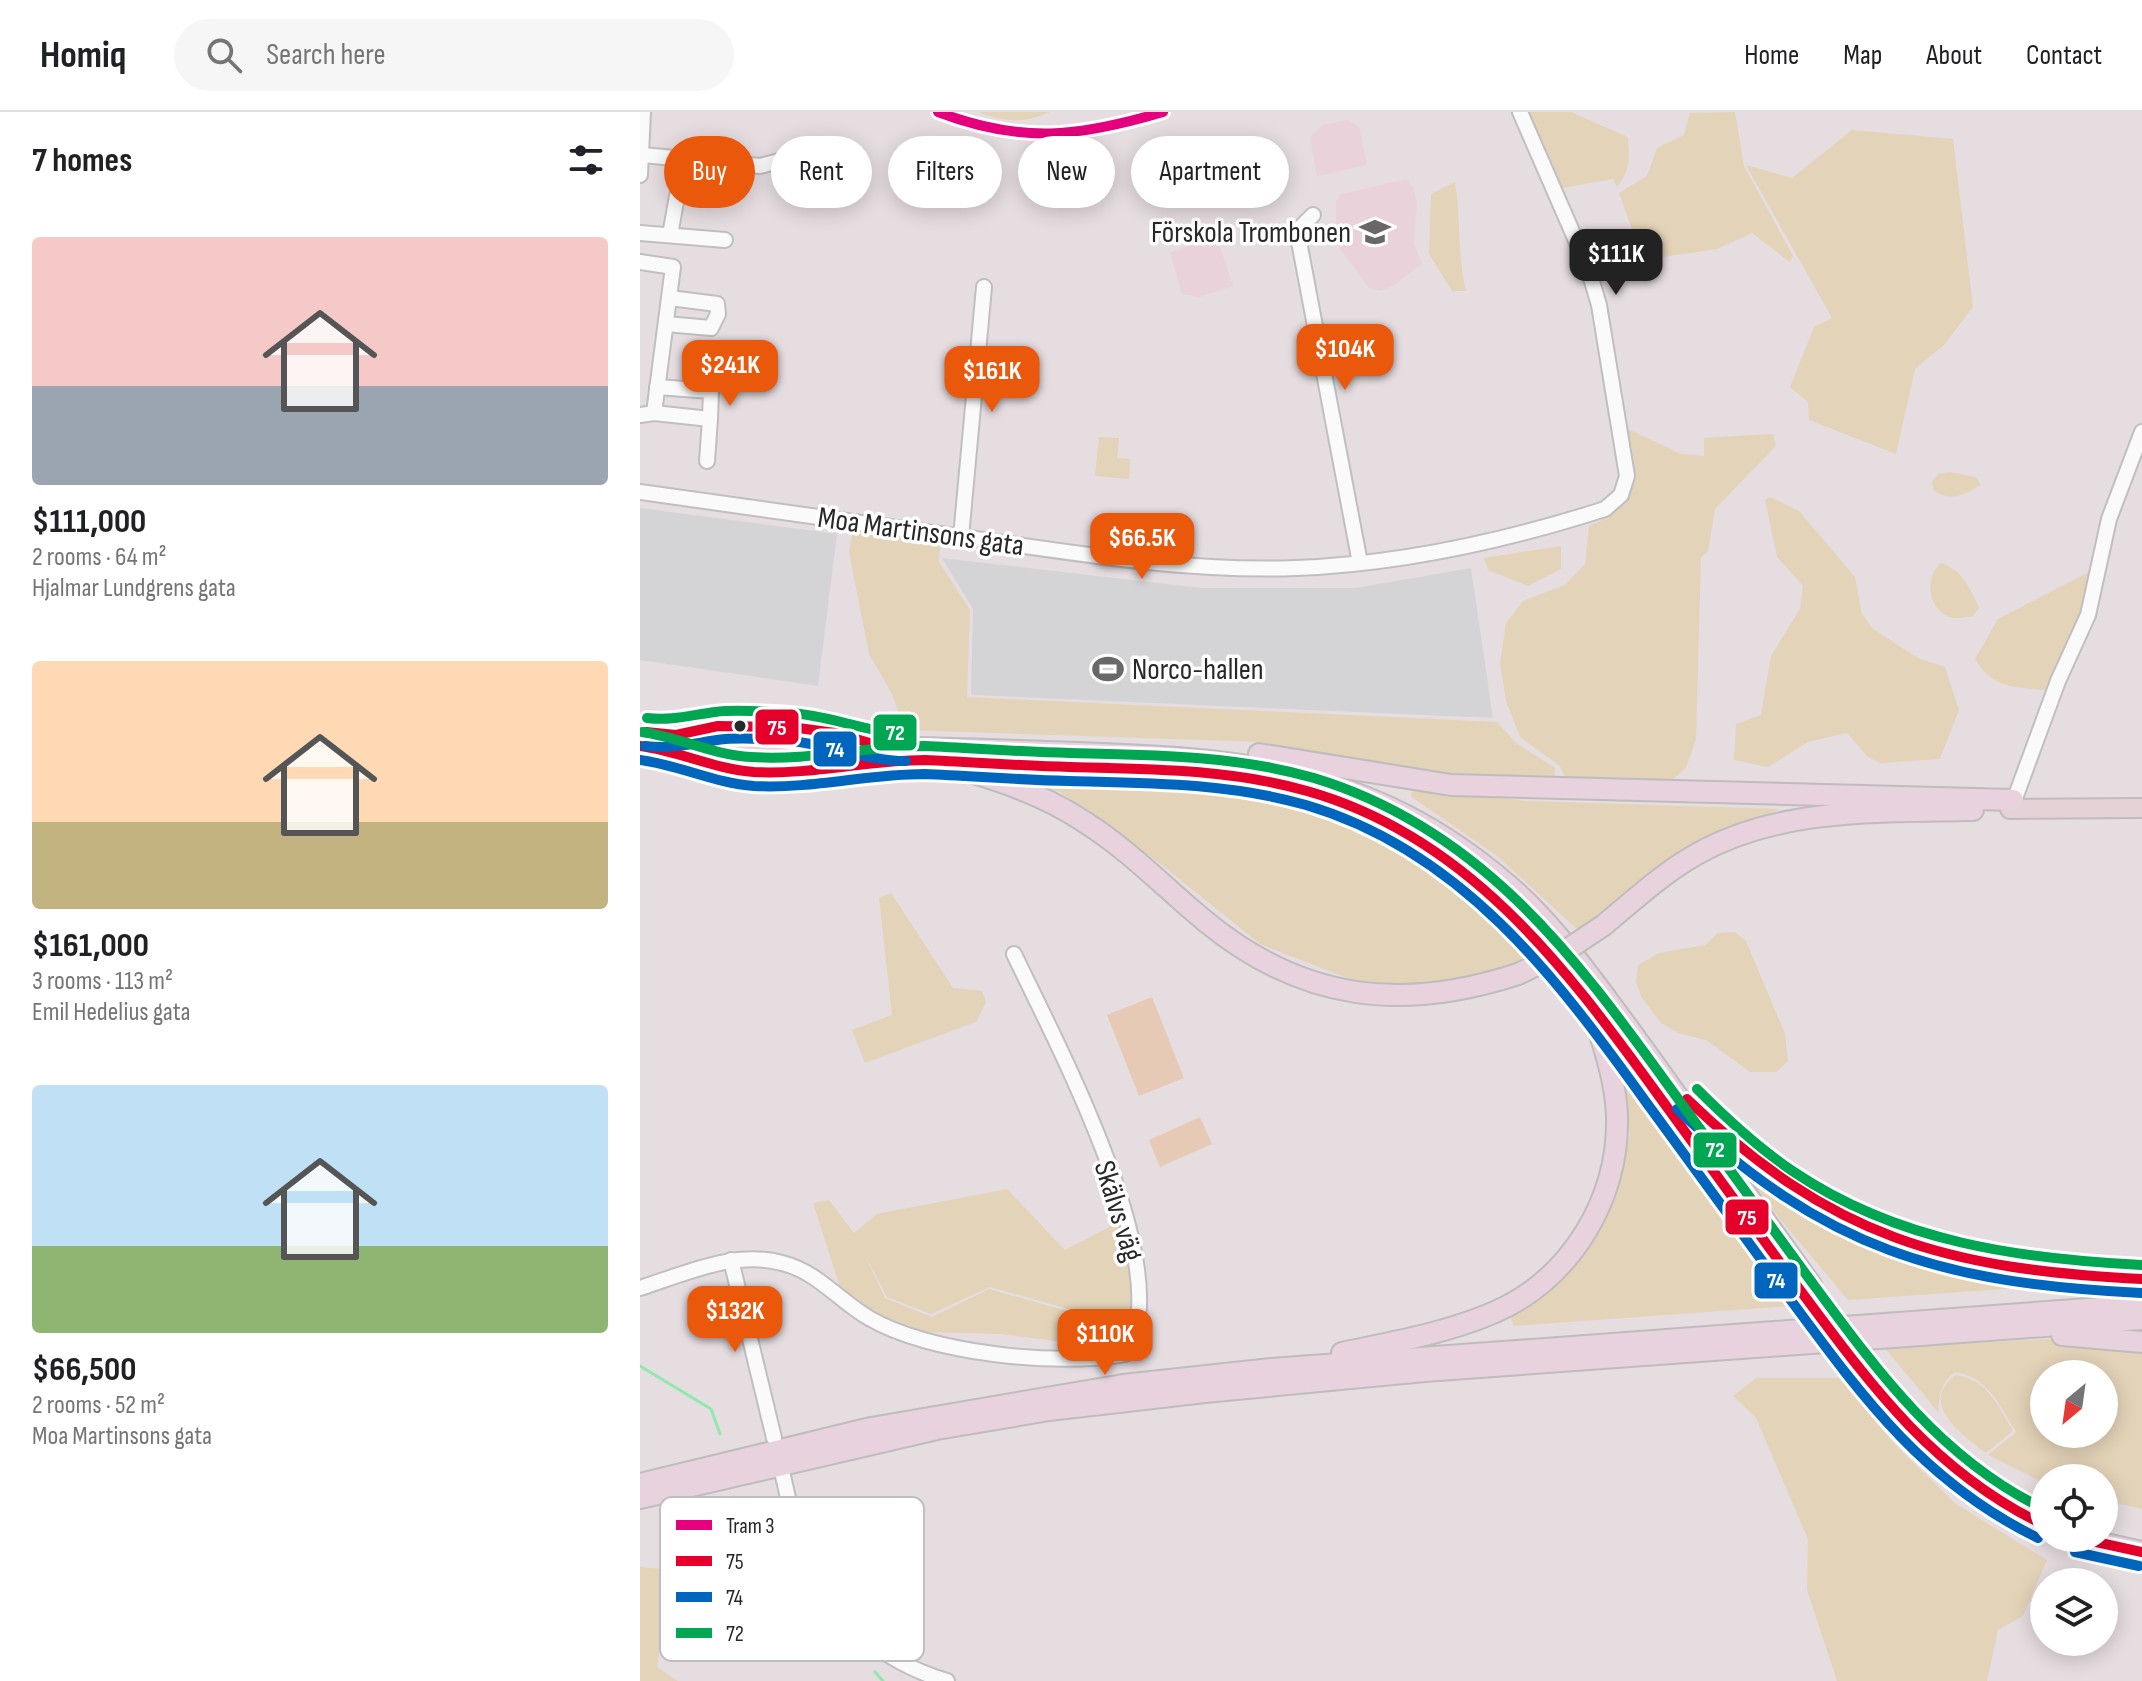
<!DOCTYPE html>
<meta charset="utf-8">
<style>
:root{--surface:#fff;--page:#f6f6f6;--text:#202124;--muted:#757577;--line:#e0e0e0;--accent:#ea580c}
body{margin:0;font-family:"Sofia Sans Condensed",sans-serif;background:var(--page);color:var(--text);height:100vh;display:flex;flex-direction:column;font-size:30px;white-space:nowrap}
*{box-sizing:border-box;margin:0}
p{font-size:26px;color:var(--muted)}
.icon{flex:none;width:44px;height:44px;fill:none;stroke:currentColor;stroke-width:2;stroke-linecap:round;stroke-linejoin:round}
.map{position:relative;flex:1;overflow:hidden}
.panel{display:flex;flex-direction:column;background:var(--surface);width:640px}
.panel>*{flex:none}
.hud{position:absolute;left:24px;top:24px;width:760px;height:72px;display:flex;gap:16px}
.needle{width:52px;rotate:209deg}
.buttons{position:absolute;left:1390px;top:1248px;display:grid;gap:16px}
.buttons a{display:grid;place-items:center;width:88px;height:88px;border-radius:50%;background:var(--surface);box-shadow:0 4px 20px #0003;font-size:40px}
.price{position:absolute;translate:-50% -68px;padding:0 18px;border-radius:16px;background:var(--accent);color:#fff;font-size:26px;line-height:52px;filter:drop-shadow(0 2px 4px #0008)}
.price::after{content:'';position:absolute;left:50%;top:48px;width:24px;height:18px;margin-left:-12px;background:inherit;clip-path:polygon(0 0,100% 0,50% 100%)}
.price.selected{background:#222;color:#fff}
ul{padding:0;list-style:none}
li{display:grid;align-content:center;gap:16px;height:424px;padding:0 32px}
li span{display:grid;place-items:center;height:248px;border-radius:8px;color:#555}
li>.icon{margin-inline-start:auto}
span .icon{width:144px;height:144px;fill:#fffc;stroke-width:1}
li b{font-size:34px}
h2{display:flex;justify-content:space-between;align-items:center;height:96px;padding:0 32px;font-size:34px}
.pill{padding:0 28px;border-radius:36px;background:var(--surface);box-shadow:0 4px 20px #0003;font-size:28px;line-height:72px}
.pill.selected{background:var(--accent);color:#fff}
header{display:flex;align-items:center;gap:48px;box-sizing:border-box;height:112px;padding:0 40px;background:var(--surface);border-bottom:2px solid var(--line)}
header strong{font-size:38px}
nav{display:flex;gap:44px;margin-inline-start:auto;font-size:28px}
.search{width:560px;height:72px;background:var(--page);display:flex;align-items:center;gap:20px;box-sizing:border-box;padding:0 28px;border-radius:44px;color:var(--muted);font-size:30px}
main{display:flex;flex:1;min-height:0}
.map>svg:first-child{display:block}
.industrial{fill:#d4d4d7}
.education{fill:#e9d2d9}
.green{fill:#e3d3b8;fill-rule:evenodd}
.pitch{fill:#e7cab6}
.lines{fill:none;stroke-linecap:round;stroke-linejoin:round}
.stream{stroke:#91e8ac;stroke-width:3}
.minor-casing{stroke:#c0bec0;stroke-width:18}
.major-casing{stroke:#bfbcbd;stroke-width:22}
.highway-casing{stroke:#bfbcbd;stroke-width:24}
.minor{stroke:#fbfafa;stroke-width:14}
.major{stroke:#e5d2d6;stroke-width:18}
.highway{stroke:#e7d2dd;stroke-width:20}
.highway-bridge-casing{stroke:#bfbcbd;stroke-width:24;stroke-linecap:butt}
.highway-bridge{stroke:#e7d2dd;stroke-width:20}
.bus-1-casing{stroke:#fff;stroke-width:16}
.bus-2-casing{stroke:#fff;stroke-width:16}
.bus-3-casing{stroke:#fff;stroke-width:16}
.bus-1{stroke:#e4002b;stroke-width:10}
.bus-2{stroke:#0065bd;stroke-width:10}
.bus-3{stroke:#00a651;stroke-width:10}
.tram-1-casing{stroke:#fff;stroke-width:16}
.tram-1{stroke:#e5007d;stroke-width:10}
.bus-dot{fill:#282828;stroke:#fff;stroke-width:3}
.labels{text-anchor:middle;stroke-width:7;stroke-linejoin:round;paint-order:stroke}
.poi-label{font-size:30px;fill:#282828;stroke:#fff;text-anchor:end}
.street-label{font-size:30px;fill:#282828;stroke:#fff}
.key{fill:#fff;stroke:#bebebe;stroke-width:2}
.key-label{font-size:22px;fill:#282828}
.line-badge{stroke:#fff;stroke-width:3}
.badge-label{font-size:22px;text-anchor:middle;font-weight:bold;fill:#fff}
</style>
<header>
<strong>Homiq</strong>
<div class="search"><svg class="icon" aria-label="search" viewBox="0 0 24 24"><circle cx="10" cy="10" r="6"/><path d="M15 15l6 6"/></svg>Search here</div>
<nav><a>Home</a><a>Map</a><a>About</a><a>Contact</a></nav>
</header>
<main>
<section class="panel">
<h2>7 homes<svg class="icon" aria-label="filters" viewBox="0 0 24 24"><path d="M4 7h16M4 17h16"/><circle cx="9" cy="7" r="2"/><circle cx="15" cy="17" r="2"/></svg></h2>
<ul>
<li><span style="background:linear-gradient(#f6c9c9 60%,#9aa5b1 0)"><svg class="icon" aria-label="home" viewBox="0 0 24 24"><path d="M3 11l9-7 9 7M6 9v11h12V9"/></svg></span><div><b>$111,000</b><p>2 rooms · 64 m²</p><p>Hjalmar Lundgrens gata</p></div></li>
<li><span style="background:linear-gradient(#ffd9b3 65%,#c2b280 0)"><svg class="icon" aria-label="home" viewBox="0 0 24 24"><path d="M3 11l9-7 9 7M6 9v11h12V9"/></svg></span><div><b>$161,000</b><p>3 rooms · 113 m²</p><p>Emil Hedelius gata</p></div></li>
<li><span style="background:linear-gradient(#bfe0f5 65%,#8fb573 0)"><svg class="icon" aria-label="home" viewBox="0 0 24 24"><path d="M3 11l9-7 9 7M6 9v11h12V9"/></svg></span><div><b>$66,500</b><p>2 rooms · 52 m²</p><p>Moa Martinsons gata</p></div></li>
</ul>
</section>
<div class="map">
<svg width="1502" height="1569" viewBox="0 0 1502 1569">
<rect width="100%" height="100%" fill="#e6dde1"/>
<g class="industrial">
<polygon points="0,396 197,422 178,574 0,548"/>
<polygon points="302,446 561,476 715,476 831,456 853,606 331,583 333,497"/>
</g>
<g class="education">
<polygon points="708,8 719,15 727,53 677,64 670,25 683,13"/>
<polygon points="766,67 773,75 777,90 774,131 782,152 753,174 740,179 729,176 696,131 696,90 701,82"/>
<polygon points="576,123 593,174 560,185 542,182 530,141"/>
</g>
<g class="green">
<path d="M339,0H410C386,11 364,11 339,0Z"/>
<path d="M887,0H931L988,25C989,45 991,58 977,75L973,67L922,76Z"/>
<polygon points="1095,0 1104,54 1153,144 1150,150 1112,121 1077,137 1003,148 979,81 1007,64 1017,36 1044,23 1050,1"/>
<polygon points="1212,18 1313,27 1333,195 1304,233 1275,257 1256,342 1169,308 1168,290 1150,275 1174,215 1192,206 1106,53 1152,66"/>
<polygon points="574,55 586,63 588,74 545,82 542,64"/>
<path d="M815,70C821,108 817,141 826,179H812L789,142L791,82Z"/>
<path d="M984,315L1041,342L1064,344V326L1133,322L1136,334L1075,397L1068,440L1061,445L1056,627L1046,656L1031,669L927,671L920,654L880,625L866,589L860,551L866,511L883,489L925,473L945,452L949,414C1003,391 993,366 984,315Z"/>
<polygon points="459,325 479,326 477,346 490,347 489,367 455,364"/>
<path d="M1310,360L1336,365L1341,373C1323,383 1313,390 1294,379L1292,370L1298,362Z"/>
<polygon points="1130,385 1159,399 1215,465 1222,502 1233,517 1278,546 1305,555 1319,598 1300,647 1240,651 1228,645 1207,621 1168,630 1128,655 1094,648 1096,612 1121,603 1131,544 1160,497 1163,474 1137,445 1125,388"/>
<polygon points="213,417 300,430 299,450 330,498 327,585 857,610 876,631 915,656 914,668 805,662 621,630 264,618 252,582 229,542 209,440"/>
<polygon points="921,434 921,457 888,474 848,458 844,446"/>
<path d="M1301,451C1323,459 1330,476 1339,496L1333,504C1327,505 1318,507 1313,506C1288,500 1283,466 1301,451Z"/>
<path d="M1451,459L1443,507L1408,579C1374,574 1354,578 1335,547L1358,507Z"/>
<path d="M404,665C512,672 628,669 729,714C765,730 796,753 826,778C854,801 874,816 893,848L801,874L715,869L620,832L522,753L420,680L401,675Z"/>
<polygon points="776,675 886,689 1140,697 1063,729 938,818 857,744 770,684"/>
<polygon points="251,781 313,876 342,879 346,890 336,910 225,951 212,918 252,903 239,786"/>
<polygon points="1095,820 1106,829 1145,922 1148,949 1136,960 1110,960 1066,928 1038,921 1021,911 1002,886 996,870 998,853 1019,841 1065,833 1078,821"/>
<polygon points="985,954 1153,1185 1152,1194 873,1214 871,1205 917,1172 954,1129 975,1084 990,1023 977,958"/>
<path d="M1105,1065C1189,1119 1282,1148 1377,1176L1208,1188Z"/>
<polygon points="367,1077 425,1138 481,1109 494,1154 490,1225 478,1211 350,1175 291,1202 247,1185 223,1139 245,1186 292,1205 349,1177 477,1213 489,1227 478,1237 361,1222 288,1220 241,1208 200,1175 173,1091 189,1088 214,1121 237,1102"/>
<path d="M1407,1227L1502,1241V1397L1464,1388V1366H1404V1371L1348,1343L1376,1320C1359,1293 1348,1265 1315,1260C1301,1270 1299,1284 1298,1300L1245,1236ZM1404,1262H1464V1322H1404Z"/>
<path d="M1316,1263C1348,1268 1358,1294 1373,1319L1346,1341C1325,1325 1276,1291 1316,1263Z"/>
<polygon points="1116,1266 1199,1266 1257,1335 1316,1392 1407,1448 1383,1504 1358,1518 1347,1569 1197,1569 1167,1478 1168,1427 1116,1306 1093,1284"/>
<polygon points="0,1455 21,1457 40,1518 20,1534 17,1555 38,1569 83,1569 0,1569"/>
</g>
<g class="pitch">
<polygon points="512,885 544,966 499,984 467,903"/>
<polygon points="560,1005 572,1032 520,1055 509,1028"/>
</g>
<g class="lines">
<g class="stream">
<polyline points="0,1254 71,1297 80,1322"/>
<polyline points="94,1385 99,1398 132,1436 147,1468 178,1509 220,1547"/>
<polyline points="235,1560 243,1569"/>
</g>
<defs>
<g id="minor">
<polyline points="2,43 120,54 139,49"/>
<polyline points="0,63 3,0"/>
<polyline points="673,103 657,119 720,451"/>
<polyline points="0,121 85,128"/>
<polyline points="30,123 37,84"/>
<polyline points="0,150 33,155 14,301 0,303"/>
<polyline points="26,212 71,216 78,202 77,192 30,186"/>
<polyline points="14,301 70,307 71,279 17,275"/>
<polyline points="67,349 70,307"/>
<path d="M0,380C114,396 228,412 343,428C447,443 551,460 656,456C762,452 865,429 965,397L981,383L987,364L959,193L948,156L880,0"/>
<polyline points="321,425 344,175"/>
<polyline points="1371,697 1418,569 1448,503 1469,407 1502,320"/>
<polyline points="91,1148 134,1326"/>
<path d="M0,1176C44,1162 95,1138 142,1151C178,1160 198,1188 229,1206C288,1241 417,1255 485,1242C542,1163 412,923 374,842"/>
<path d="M142,1360C149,1387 153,1418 164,1443C191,1506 242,1550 307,1569"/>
</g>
<polyline id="major" points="1370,697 1502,696"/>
<g id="highway">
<path d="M0,619C126,634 253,635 380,639C569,646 717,642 869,774C913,812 948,862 983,909C1047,996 1107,1085 1171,1173"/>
<polyline points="0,634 247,649"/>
<polyline points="619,642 811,673 1373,688"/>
<path d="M297,650C348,665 398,679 443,709C488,737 525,776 565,809C662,889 762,900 878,862"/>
<polyline points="315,651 544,659 642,673"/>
<path d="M677,682C856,740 935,866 1039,1011"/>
<path d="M964,813C994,788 1023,761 1057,742C1140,695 1240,700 1333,698"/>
<path d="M1059,1000C1175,1125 1337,1163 1502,1167"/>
<polyline points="1422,1223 1502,1230"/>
<path d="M702,1241C753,1230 807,1221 855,1200C932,1166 979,1086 977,1004C976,970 964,935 954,903"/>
<path d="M1228,1268C1276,1328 1332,1383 1404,1413"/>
<polyline points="0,1372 231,1316 483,1273 631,1257 1502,1193"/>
<polyline points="0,1386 297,1317 409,1298 565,1280 785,1259 1502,1207"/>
<polyline points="1438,1426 1502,1440"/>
</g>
</defs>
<use href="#minor" class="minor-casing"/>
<use href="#major" class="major-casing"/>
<use href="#highway" class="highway-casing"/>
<use href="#minor" class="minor"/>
<use href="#major" class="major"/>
<use href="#highway" class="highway"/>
<defs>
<g id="highway-bridge">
<polyline points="878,862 922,841 964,813"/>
<polyline points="1159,1177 1228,1268"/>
</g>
</defs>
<use href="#highway-bridge" class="highway-bridge-casing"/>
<use href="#highway-bridge" class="highway-bridge"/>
<defs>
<g id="bus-1">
<polyline points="6,620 36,623 78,614 151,615 195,621 244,635 266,635"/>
<path d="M0,634C39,639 74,657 114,660C172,663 227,648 285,648C333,650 381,654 430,655C509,657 590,657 667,679C827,724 924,853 1016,980C1063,1045 1110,1110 1157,1174C1230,1272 1291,1358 1404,1413"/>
<path d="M1047,987C1191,1126 1306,1157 1502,1167"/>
<polyline points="1438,1426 1502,1440"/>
</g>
<g id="bus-2">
<path d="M5,634C33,637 50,632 77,628C100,625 128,627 151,629C191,633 227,649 266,649"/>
<path d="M0,648C39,653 74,671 114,674C173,677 226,662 285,662C333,664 381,668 429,669C508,671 589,671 666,693C822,739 916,865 1006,990C1053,1055 1100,1119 1147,1183C1221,1283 1283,1370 1398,1426"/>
<path d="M1037,997C1184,1138 1302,1171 1501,1181"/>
<polyline points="1435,1440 1499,1454"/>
</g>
<g id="bus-3">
<path d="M7,606C32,609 51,603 75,600C99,597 126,600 150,601C190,603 227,621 266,621"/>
<path d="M2,620C39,625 73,643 111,645C170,649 226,634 285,634C333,636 381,640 430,641C511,643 595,643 674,666C839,716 932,840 1028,973C1074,1036 1119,1098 1165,1161C1233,1253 1298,1346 1404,1397"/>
<path d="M1057,977C1087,1007 1118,1036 1154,1060C1258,1130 1380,1147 1502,1153"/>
</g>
</defs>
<use href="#bus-1" class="bus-1-casing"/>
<use href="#bus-2" class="bus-2-casing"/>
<use href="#bus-3" class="bus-3-casing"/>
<use href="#bus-1" class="bus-1"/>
<use href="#bus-2" class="bus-2"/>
<use href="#bus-3" class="bus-3"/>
<defs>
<path id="tram-1" d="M298,0C382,32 439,25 523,0"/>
</defs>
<use href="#tram-1" class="tram-1-casing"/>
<use href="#tram-1" class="tram-1"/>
</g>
<defs>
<symbol id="school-bare" viewBox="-9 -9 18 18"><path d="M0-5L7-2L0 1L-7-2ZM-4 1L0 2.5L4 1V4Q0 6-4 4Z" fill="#6a6769" stroke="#fff" stroke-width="2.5" paint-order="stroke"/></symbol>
<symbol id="stadium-bare" viewBox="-9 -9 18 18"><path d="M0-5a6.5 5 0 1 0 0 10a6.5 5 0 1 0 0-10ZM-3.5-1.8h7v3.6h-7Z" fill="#6a6769" stroke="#fff" stroke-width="2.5" paint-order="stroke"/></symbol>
</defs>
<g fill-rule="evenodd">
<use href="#school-bare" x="713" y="98" width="44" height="44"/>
<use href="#stadium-bare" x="446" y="535" width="44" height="44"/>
</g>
<circle class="bus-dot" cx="100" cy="614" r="7"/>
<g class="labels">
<g class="poi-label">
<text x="711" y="130">Förskola Trombonen</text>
<text x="492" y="567" text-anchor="start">Norco-hallen</text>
</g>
<g class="street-label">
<text transform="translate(281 419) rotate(8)" y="10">Moa Martinsons gata</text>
<text transform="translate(479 1099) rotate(73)" y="10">Skälvs väg</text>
</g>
</g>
<rect x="20" y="1385" width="264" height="164" rx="12" class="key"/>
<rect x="36" y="1408" width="36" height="10" fill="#e5007d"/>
<rect x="36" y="1444" width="36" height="10" fill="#e4002b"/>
<rect x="36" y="1480" width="36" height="10" fill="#0065bd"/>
<rect x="36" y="1516" width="36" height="10" fill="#00a651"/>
<g class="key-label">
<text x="86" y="1421">Tram 3</text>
<text x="86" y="1457">75</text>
<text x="86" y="1493">74</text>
<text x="86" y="1529">72</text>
</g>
<g class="line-badge">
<rect x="114" y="596" width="46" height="38" rx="8" fill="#e4002b"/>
<rect x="232" y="601" width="46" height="39" rx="8" fill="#00a651"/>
<rect x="172" y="618" width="46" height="38" rx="8" fill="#0065bd"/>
<rect x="1052" y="1019" width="46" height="38" rx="8" fill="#00a651"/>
<rect x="1084" y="1086" width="46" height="38" rx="8" fill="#e4002b"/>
<rect x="1113" y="1149" width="46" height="39" rx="8" fill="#0065bd"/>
</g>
<g class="badge-label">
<text x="137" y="623">75</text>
<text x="255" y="628">72</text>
<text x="195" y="645">74</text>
<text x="1075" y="1045">72</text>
<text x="1107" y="1113">75</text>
<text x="1136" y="1176">74</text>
</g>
</svg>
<div class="buttons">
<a><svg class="needle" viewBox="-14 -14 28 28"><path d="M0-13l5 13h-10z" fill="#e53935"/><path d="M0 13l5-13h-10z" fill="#757577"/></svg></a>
<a><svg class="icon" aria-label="locate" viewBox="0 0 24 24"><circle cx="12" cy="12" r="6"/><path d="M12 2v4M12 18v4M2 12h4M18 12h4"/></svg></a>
<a><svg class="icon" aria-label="layers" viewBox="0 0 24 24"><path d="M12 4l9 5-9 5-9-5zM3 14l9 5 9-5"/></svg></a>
</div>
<b class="price selected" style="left:976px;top:185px">$111K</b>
<b class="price" style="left:705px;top:280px">$104K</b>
<b class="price" style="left:90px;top:296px">$241K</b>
<b class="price" style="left:352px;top:302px">$161K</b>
<b class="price" style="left:502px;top:469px">$66.5K</b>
<b class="price" style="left:95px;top:1242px">$132K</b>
<b class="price" style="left:465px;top:1265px">$110K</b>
<div class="hud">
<a class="pill selected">Buy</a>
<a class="pill">Rent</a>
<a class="pill">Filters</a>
<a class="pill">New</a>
<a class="pill">Apartment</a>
</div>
</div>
</main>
